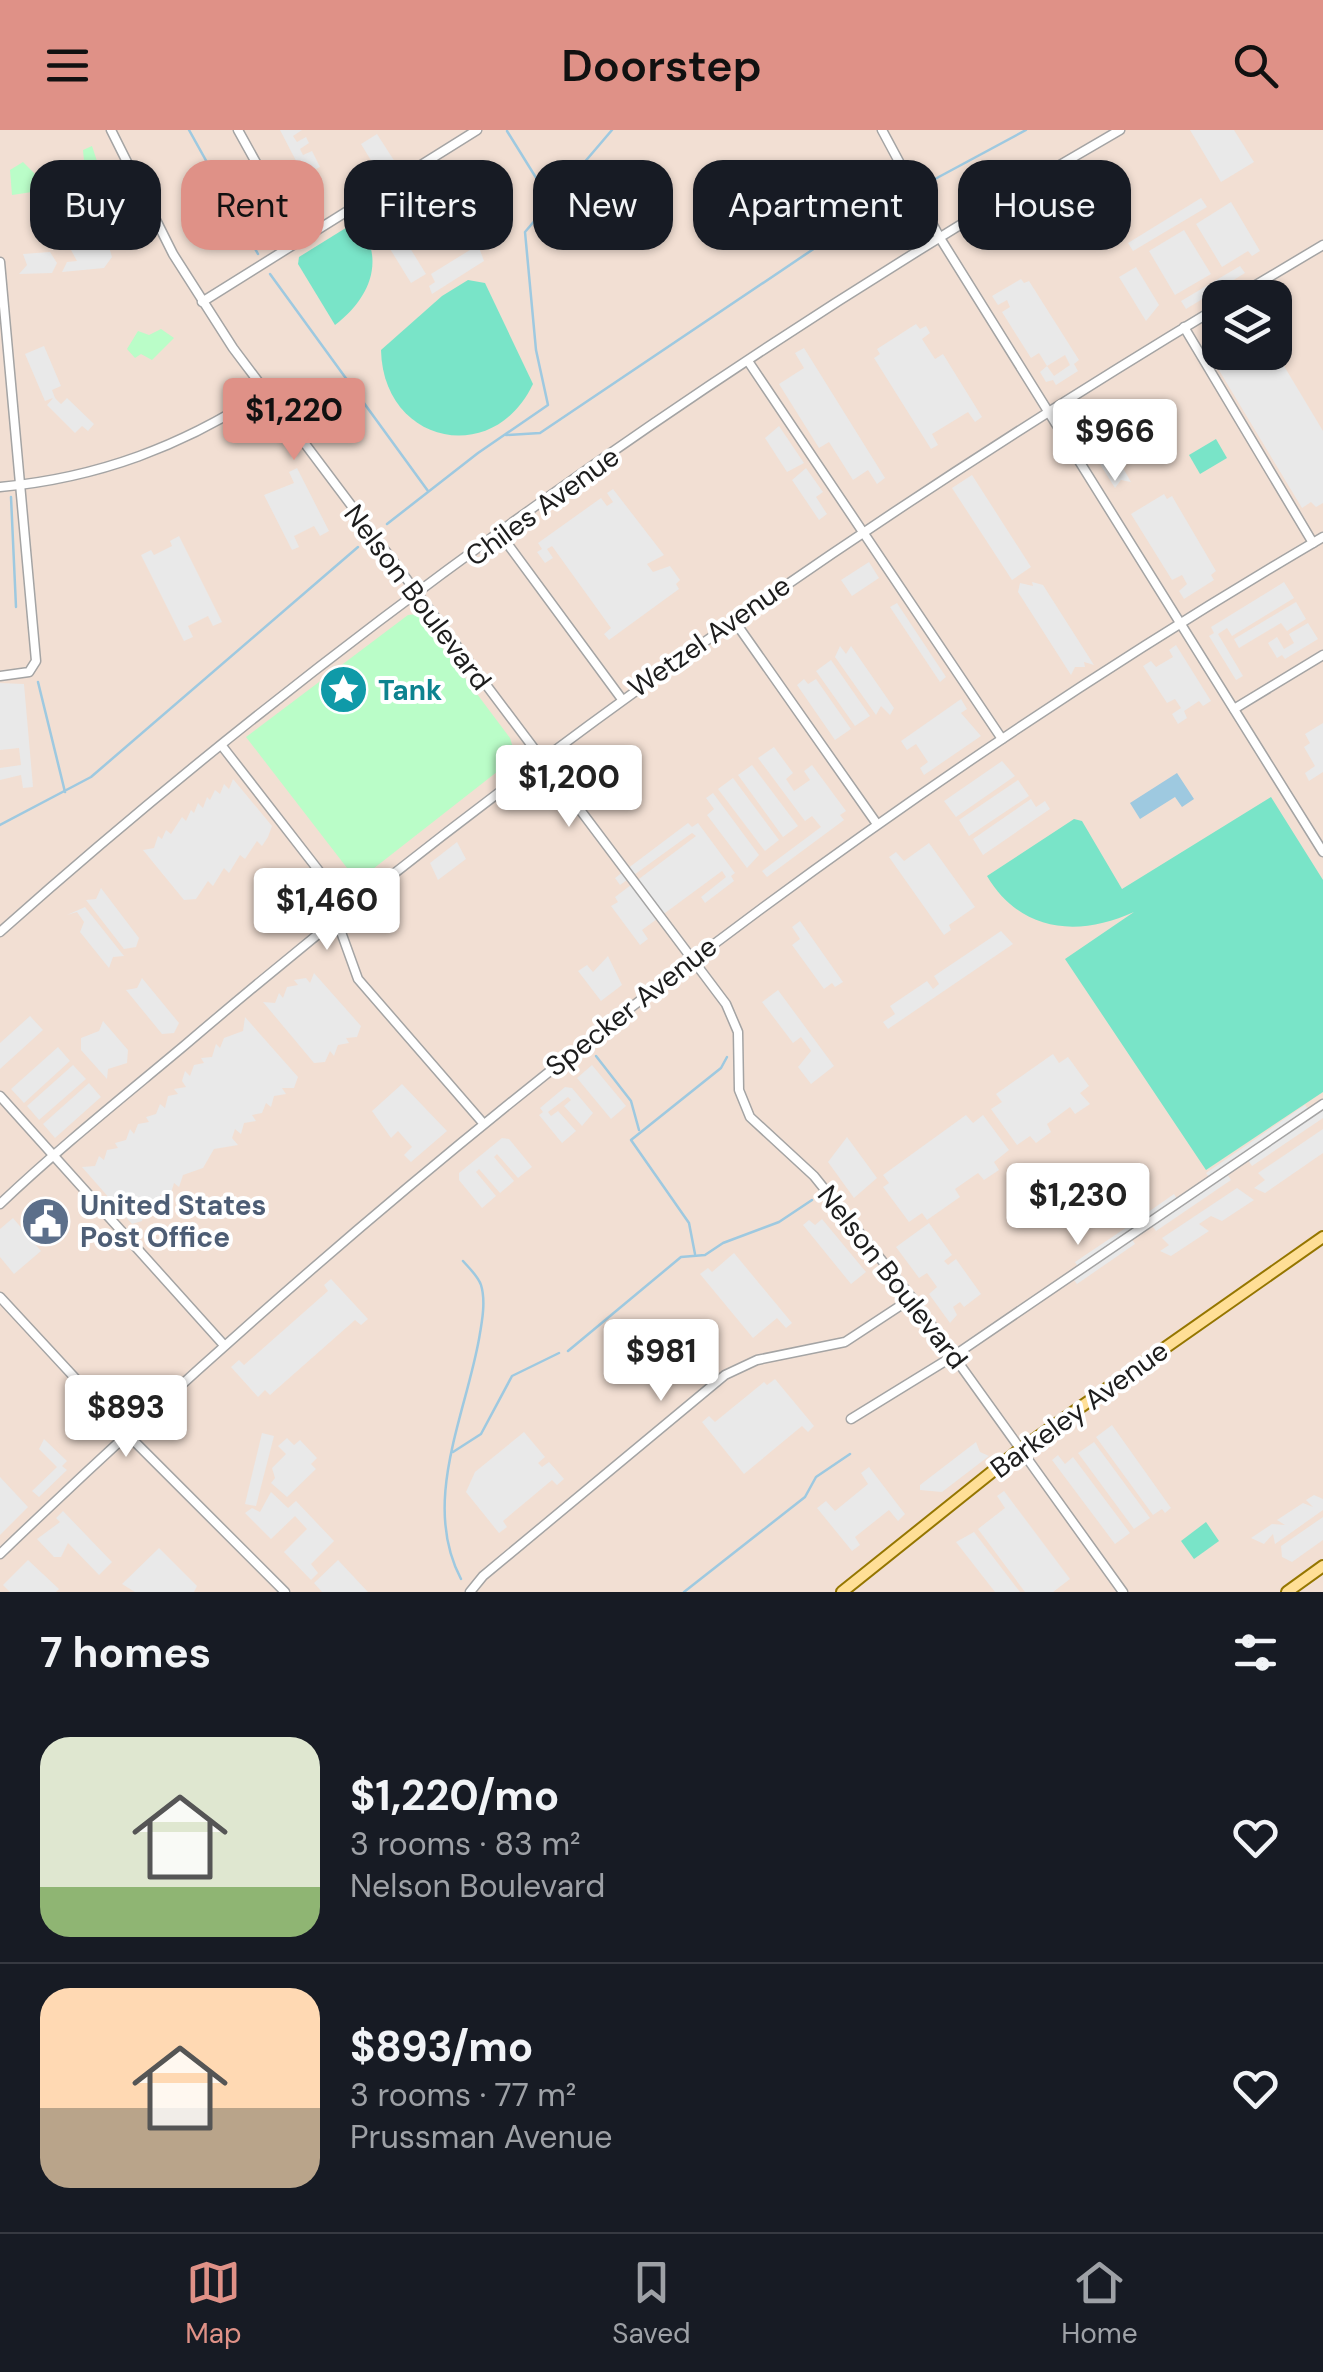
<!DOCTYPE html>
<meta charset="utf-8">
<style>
:root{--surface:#171b24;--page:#20242c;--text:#f1f3f6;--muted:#9ea1a6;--line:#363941;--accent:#df9187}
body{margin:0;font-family:"DM Sans",sans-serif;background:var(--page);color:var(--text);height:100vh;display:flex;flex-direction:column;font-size:38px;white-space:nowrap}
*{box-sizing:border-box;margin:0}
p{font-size:32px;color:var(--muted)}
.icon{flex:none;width:55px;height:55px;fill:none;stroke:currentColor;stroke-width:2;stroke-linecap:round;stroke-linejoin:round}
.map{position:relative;height:1462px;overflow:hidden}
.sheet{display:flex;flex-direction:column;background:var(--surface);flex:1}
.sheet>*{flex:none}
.hud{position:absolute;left:30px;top:30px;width:1265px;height:90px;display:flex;gap:20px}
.tools{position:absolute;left:1202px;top:150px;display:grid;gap:20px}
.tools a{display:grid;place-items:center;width:90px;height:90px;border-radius:20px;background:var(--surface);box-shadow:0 2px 8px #0004;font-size:50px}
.price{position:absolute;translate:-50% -85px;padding:0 22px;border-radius:10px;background:#fff;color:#222;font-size:32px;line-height:65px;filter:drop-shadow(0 2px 5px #0008)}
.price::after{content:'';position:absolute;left:50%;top:60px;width:30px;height:22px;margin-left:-15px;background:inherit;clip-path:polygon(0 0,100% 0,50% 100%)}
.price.current{background:var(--accent);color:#111}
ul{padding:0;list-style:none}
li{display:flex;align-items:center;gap:30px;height:250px;padding:0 40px}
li+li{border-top:2px solid var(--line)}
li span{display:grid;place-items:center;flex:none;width:280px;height:200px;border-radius:30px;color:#555}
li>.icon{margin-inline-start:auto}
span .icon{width:120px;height:120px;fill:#fffc;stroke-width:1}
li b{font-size:42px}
h2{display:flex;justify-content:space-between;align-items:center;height:120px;padding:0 40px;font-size:42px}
.pill{padding:0 35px;border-radius:30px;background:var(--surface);box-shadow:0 2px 8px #0004;font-size:35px;line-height:90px}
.pill.current{background:var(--accent);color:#111}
header{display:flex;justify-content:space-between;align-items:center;height:130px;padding:0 40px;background:var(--accent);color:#111;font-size:45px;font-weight:600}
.menu{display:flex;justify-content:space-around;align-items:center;height:140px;border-top:2px solid var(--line);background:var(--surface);font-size:28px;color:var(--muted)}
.menu a{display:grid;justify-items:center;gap:5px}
.menu .current{color:var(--accent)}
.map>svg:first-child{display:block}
.military{fill:#f2dfd3;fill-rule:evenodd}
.park{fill:#bafdc8}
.pitch{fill:#79e4c8}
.parking{fill:#e9e9e9}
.water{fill:#9ec9e0}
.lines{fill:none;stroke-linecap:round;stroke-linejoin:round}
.stream{stroke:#9ec9e0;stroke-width:2.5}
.minor-casing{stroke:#a4a4a4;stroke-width:11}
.major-casing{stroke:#957600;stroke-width:14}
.minor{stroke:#fff;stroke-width:8}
.major{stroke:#ffdf96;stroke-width:10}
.labels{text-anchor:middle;stroke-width:8;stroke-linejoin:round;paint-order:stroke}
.street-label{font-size:28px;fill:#1d1d1d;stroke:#fff}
.culture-label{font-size:28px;font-weight:bold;fill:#0d838f;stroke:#fff;text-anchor:start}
.service-label{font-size:28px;font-weight:bold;fill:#4e5e75;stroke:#fff;text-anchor:start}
</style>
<header><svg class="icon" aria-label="menu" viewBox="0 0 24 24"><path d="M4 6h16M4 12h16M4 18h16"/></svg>Doorstep<svg class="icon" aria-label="search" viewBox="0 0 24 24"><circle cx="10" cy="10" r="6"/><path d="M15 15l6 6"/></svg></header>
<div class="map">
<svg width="1323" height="1462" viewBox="0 0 1323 1462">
<rect width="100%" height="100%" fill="#efece1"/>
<path class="military" d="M0,0H1323V1462H0ZM1220,168H1275V222H1220Z"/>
<g class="park">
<polygon points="92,16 100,40 95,65 84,54 78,58 72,53 74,45 85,42 83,20"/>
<polygon points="23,32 36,45 39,55 32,62 12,65 10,40"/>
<polygon points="161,199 174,208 152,230 141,224 135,228 127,219 138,201 149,205"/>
<polygon points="417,484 510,608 516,627 364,746 354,747 246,607 408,485"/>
</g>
<g class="pitch">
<path d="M357,91C387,129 370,168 335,195L298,134L299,127Z"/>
<path d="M468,150L485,153L533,254C493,338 383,314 381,220L442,166Z"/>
<polygon points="1216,309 1227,328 1200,344 1189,325"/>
<path d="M1271,667L1323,750V962L1206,1040L1065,829L1134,782C1079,807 1021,803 987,746L1074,689L1082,691L1122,759Z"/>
<polygon points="1206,1392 1219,1411 1194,1429 1181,1411"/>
</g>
<g class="parking">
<polygon points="280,0 302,0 293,6 297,12 306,7 309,13 300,19 303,25 312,21 320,37 312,41 314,45 306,50"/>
<polygon points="1190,0 1234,0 1254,32 1221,52"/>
<polygon points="377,4 395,32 378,42 361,14"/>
<polygon points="1201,68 1207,77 1133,121 1128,113"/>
<polygon points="1231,72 1260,121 1252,126 1248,121 1222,137 1196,94"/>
<polygon points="394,92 426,144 411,153 379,101"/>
<polygon points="1184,100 1211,144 1175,165 1149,121"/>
<polygon points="478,115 484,131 432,164 429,156 435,152 431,144"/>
<polygon points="109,117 112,127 104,138 62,142 67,132 77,131 71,120"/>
<polygon points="50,122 57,133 52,143 19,144 27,135 23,124"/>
<polygon points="1240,136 1245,143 1186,179 1181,171"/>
<polygon points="1136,137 1159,175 1146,191 1119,147"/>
<polygon points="1021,149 1024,153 1029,151 1079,230 1074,234 1078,241 1056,255 1053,250 1046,252 1040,242 1047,236 1054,246 1070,235 1065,225 1047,236 1039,223 1031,228 1002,182 1010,177 1007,170 998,175 992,166"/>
<polygon points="916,194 920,199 926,196 930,203 922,209 935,229 943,224 982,287 975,292 968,282 932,304 938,315 931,319 874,228 880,224 877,219"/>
<polygon points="1220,208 1220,222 1275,221 1323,301 1323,373 1316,377 1311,372 1302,378 1208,222"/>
<polygon points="44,216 61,256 52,260 55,268 61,274 67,268 94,294 88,301 82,296 75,303 47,275 53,268 45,271 25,224"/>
<polygon points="804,218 885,348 877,354 868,340 853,350 829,312 819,318 779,254 804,238 795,223"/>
<polygon points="1087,292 1099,296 1131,352 1121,350 1115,358 1082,305"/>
<polygon points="779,296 804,333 787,342 765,308"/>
<polygon points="297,338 329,401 320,406 314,396 294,406 299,417 292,420 264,365 294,353 289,342"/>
<polygon points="806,338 823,362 816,367 827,384 819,390 792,350"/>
<polygon points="972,345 1031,437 1012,450 952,358"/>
<polygon points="613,359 664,425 647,434 653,442 670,436 680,450 676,454 679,459 609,510 604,504 611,498 552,416 547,419 553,428 545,433 537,422 542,419 538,413 601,368 607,376 613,372 607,363"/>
<polygon points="1164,364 1167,369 1172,366 1216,441 1211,445 1214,450 1184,469 1179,461 1187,454 1182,445 1172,450 1131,384"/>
<polygon points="179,406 222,492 213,496 208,486 188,496 193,507 184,511 141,425 151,420 154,425 172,416 170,411"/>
<polygon points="869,432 879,448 852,466 841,450"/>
<polygon points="1032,452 1043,455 1094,535 1084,532 1085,537 1075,537 1071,545 1018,462 1020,453 1033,456"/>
<polygon points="1284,452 1294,468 1232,506 1227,498 1218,504 1243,546 1236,550 1209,506 1214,503 1211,497"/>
<polygon points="1296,472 1306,489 1287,501 1281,493 1239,518 1234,509"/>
<polygon points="897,473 946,547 940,552 890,477"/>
<polygon points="1308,493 1318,509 1285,529 1282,525 1277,528 1268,513 1277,507 1284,519 1294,513 1289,504"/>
<polygon points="1176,515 1211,571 1203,576 1199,571 1184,581 1187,588 1178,594 1172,584 1181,578 1175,569 1167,573 1143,536 1151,531 1156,537 1173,527 1169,520"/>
<polygon points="840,516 846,524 851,516 894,578 890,585 881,576 876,585 835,527"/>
<polygon points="831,530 870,586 855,596 816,541"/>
<polygon points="804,549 808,554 816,549 851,599 835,610 797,555"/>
<polygon points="0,553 24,554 33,657 23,658 21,645 0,650 0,638 21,635 19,618 0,620"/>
<polygon points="961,569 967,579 961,583 981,606 924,645 920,638 928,632 916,614 907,620 901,611"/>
<polygon points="1323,593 1323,642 1309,651 1305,643 1315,636 1304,617 1310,613 1305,604"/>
<polygon points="774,617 793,643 786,649 794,661 810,650 804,641 812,635 846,681 840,685 844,690 767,747 762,741 821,697 812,686 805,691 758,628"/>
<polygon points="1002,631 1015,646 956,687 944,671"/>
<polygon points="752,635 798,696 783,707 738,645"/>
<polygon points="733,648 779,710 765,721 718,659"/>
<polygon points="233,649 272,696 268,707 262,716 257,711 245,729 240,725 229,743 224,738 213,756 208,751 196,769 184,770 143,720 154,718 158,706 162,709 166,700 171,704 182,687 186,691 191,680 194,683 198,673 203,678 207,667 210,670 215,660 220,664 224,654 229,659"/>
<polygon points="1018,650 1029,666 969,706 959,690"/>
<polygon points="713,663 759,725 747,738 707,685 714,679 706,668"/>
<polygon points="1031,669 1036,677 1045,671 1050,679 983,725 973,709"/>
<polygon points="688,693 692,697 698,693 735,743 731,746 734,751 705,773 701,767 726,747 722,741 642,800 648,809 640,815 611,776 618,772 615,767 696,706 692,703 620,755 615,748"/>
<polygon points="457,712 466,729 438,750 430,733"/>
<polygon points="929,713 975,777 949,795 951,800 944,805 889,727 896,722 904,731"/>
<polygon points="101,758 139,808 136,817 124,819 86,770 96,769"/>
<polygon points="85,777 124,826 113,827 109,838 80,802 84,792 77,782 67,785"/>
<polygon points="800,791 843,852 835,857 832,853 824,859 792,815 800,809 792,797"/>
<polygon points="1001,801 1013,814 888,899 883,892 895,884 890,876 927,851 933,859 939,854 934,846"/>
<polygon points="608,826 622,855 601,871 578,841 587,835 593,842"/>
<polygon points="314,843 361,896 357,907 346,908 349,913 338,915 334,926 330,921 325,932 314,933 263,872 275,873 279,863 283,868 287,857 298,855 294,850 306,848 310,853"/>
<polygon points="142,848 179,893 174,903 162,904 126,860 137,858"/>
<polygon points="778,860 834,936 811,954 798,937 811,921 801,907 793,913 762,872"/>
<polygon points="30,886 43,900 0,939 0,913"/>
<polygon points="245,887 298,947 294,958 282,958 286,964 274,966 271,977 266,973 262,983 252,985 256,991 244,993 241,1004 235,999 232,1008 238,1015 214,1019 203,1038 183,1045 179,1057 174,1053 171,1063 160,1065 164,1071 153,1073 149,1084 145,1080 142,1091 132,1094 82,1037 95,1036 99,1026 104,1030 107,1020 118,1018 115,1013 126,1010 130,999 134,1004 138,994 149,992 146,987 156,984 160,974 165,978 168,966 178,964 174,959 186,957 182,951 185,941 190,946 194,935 204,933 201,928 212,927 216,914 220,918 224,908 243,901"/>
<polygon points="103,891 128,920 127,933 108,939 107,949 81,920 81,908 99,901"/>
<polygon points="58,917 70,931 24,973 11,959"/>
<polygon points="1053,924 1059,933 1068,927 1089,956 1080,963 1090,974 1075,984 1070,977 1047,994 1051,1002 1036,1013 1030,1006 1017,1015 991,979 1002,972 996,964"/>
<polygon points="73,935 86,949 39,990 27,976"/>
<polygon points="592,935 626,976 611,989 577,948"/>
<polygon points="89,953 101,967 55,1008 43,994"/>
<polygon points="402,954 447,1001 411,1032 404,1025 412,1017 398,1001 391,1008 372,981"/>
<polygon points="565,957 572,958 593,983 582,996 564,976 571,970 568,967 548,982 551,986 558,981 576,1001 562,1013 539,985 543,982 540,978"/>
<polygon points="1323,974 1323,988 1252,1036 1246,1027 1225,1041 1231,1050 1156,1101 1144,1085 1174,1064 1177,1069 1209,1047 1206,1043 1305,975 1311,982"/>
<polygon points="966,985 973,993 983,985 1009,1020 994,1032 999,1040 984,1050 978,1043 955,1059 960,1067 927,1090 922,1083 909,1092 883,1057 889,1053 883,1045"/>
<polygon points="1323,999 1323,1023 1265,1063 1254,1058 1265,1050 1258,1043"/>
<polygon points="847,1007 877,1048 854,1068 828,1032"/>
<polygon points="502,1008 509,1009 532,1037 518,1048 497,1024 494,1027 514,1051 500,1063 479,1039 476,1042 496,1066 482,1078 459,1050 459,1043"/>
<polygon points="1237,1058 1254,1070 1222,1091 1211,1086 1199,1094 1209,1101 1171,1126 1160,1121 1169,1115 1162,1108"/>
<polygon points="13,1088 41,1121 14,1144 0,1127 0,1099"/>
<polygon points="822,1089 866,1142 851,1154 803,1095 809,1090 815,1095"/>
<polygon points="1136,1091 1141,1098 1130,1106 1135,1114 1077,1154 1071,1146 1080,1140 1075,1132"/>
<polygon points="929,1093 952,1125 944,1131 948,1135 956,1129 981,1164 964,1177 960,1172 953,1177 957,1185 950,1193 929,1164 937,1157 927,1143 919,1148 896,1117"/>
<polygon points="734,1123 792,1193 786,1198 777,1188 753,1208 700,1144 708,1138 712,1142"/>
<polygon points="331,1149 368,1189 361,1195 355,1190 270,1265 265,1260 258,1267 231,1237 239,1230 244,1235 328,1161 324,1155"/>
<polygon points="775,1249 814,1296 808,1302 802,1296 744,1344 702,1292 709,1286 715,1292 764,1252 767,1255"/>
<polygon points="1112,1295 1171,1378 1165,1383 1162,1379 1153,1385 1096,1307"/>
<polygon points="524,1302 545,1327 538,1333 542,1337 549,1332 564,1349 557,1355 552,1350 503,1391 507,1397 499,1403 466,1362 475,1342"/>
<polygon points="262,1303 274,1306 256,1376 250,1375 245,1374"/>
<polygon points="287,1308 294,1315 300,1310 317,1328 311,1334 316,1339 287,1367 271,1353 275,1348 272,1338 286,1324 278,1316"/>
<polygon points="44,1309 67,1331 62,1336 67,1340 39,1367 32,1361 57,1337 39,1319"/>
<polygon points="976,1312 980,1322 989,1326 942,1362 920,1360 920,1355"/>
<polygon points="1094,1312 1150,1388 1134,1399 1078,1323"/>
<polygon points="1058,1325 1065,1334 1073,1327 1130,1403 1115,1414 1052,1330"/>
<polygon points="869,1337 905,1384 898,1391 889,1380 855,1407 860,1415 852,1421 817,1378 826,1371 835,1381 868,1354 861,1343"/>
<polygon points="0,1347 28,1377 0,1405"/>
<polygon points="1004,1361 1070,1449 1053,1462 1025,1462 978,1399 1005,1378 997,1366"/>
<polygon points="271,1362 288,1378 296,1371 334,1411 311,1434 318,1443 311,1450 284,1422 307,1399 295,1386 271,1409 245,1383 252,1378 260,1382"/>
<polygon points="1314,1365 1323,1369 1323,1380 1275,1414 1273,1404 1264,1414 1251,1408 1272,1394 1285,1395 1277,1390 1303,1373 1313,1377 1306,1370"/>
<polygon points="63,1381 112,1432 99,1445 68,1413 61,1427 54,1427 37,1409 60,1392 56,1388"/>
<polygon points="1323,1387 1323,1410 1292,1432 1282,1427 1281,1416"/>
<polygon points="974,1402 1020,1462 995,1462 956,1412"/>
<polygon points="159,1418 197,1456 194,1462 135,1462 122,1454"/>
<polygon points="28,1430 59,1459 56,1462 10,1462 3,1455"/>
<polygon points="338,1430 368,1462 322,1462 314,1453"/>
</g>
<polygon class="water" points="1177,643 1194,669 1182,677 1175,667 1140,689 1130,673"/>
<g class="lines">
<g class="stream">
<polyline points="189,0 258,124"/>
<polyline points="507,1 548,67"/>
<polyline points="922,56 1026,0"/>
<polyline points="270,144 428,361"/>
<polyline points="506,305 540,303 812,120 903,65"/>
<polyline points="11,367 16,477"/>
<polyline points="387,394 478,323 548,275 536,220 525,102 612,0"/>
<polyline points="38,552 65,662"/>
<polyline points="0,695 91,647 358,417"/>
<polyline points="596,926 631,971 639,1000"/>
<polyline points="695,1124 689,1093 631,1010 721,938 727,927"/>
<polyline points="568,1221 681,1127 705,1125 723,1113 779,1092 812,1070"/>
<polyline points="453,1322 481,1304 512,1246 559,1223"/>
<path d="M461,1449C421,1373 465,1287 479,1209C482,1192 486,1171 481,1155C478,1146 469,1138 463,1131"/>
<polyline points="684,1462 805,1367 816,1347 850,1324"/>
</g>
<defs>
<g id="minor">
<polyline points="111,0 173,124 233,218 726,874 738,902 739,960 750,987 814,1046 912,1168 1123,1462"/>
<polyline points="238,0 300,112"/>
<polyline points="882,0 940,108 1323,722"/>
<polyline points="0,132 36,531 29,542 0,546"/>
<polyline points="1234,168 1323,115"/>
<polyline points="202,172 477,0"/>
<polyline points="1184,197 1313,413"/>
<polyline points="748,231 1002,609"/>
<polyline points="240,281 281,283"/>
<path d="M0,357C98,348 183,316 265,262"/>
<polyline points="501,405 621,568"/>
<polyline points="733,489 877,694"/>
<polyline points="1234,579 1323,525"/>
<polyline points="222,616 319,741 358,849 483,993"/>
<polyline points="328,761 347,768 362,766"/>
<path d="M0,802C338,501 728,226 1120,0"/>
<polyline points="0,966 223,1214"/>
<path d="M0,1074C59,1018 123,967 185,915C509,638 855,396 1220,176"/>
<polyline points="0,1167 125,1302 285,1462"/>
<polyline points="851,1289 955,1225 1323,974"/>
<path d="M0,1424C403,1037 841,690 1323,407"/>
<polyline points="470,1462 483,1446 725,1245 757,1230 845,1212 912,1168"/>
</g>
<g id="major">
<polyline points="842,1462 1018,1321 1323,1107"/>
<polyline points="1287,1462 1323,1436"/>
</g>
</defs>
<use href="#minor" class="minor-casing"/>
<use href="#major" class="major-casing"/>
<use href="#minor" class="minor"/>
<use href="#major" class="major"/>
</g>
<defs>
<symbol id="sight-disc" viewBox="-11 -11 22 22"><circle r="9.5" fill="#0f9aa8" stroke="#fff"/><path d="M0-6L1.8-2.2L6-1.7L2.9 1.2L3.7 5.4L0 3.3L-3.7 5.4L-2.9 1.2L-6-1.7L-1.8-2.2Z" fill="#fff"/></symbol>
<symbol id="civic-disc" viewBox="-11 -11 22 22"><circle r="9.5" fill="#5c6f8a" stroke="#fff"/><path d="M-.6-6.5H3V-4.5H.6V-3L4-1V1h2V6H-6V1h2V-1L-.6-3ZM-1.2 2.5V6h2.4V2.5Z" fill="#fff"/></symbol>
</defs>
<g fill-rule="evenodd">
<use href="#sight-disc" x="316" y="532" width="55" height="55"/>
<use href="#civic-disc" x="18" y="1064" width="55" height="55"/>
</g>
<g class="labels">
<g class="street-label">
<text transform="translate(542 376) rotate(-36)" y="10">Chiles Avenue</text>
<text transform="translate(418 467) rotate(53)" y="10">Nelson Boulevard</text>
<text transform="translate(709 506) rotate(-35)" y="10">Wetzel Avenue</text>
<text transform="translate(631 876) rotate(-38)" y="10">Specker Avenue</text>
<text transform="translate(893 1147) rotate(52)" y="10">Nelson Boulevard</text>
<text transform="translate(1079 1279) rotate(-36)" y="10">Barkeley Avenue</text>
</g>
<g class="culture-label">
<text x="378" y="570">Tank</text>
</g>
<g class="service-label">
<text x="80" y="1085">United States<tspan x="80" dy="32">Post Office</tspan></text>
</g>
</g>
</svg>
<div class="tools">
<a><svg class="icon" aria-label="layers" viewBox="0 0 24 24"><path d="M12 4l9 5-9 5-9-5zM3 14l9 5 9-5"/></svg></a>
</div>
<b class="price current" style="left:294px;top:333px">$1,220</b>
<b class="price" style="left:1115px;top:354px">$966</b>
<b class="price" style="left:569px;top:700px">$1,200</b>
<b class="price" style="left:327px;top:823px">$1,460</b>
<b class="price" style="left:1078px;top:1118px">$1,230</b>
<b class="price" style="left:661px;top:1274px">$981</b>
<b class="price" style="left:126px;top:1330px">$893</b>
<div class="hud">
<a class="pill">Buy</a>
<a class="pill current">Rent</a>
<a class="pill">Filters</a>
<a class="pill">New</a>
<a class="pill">Apartment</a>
<a class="pill">House</a>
</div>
</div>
<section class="sheet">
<h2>7 homes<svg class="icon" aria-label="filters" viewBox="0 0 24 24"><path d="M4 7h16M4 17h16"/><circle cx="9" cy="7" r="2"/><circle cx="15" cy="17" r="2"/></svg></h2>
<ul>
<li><span style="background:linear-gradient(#dfe7d0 75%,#8fb573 0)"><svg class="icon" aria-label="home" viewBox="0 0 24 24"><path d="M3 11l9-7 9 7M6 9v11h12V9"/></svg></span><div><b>$1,220/mo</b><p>3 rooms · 83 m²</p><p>Nelson Boulevard</p></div><svg class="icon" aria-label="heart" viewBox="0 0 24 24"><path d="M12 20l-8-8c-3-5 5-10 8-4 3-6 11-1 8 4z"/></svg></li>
<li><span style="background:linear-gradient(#ffd9b3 60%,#b9a48a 0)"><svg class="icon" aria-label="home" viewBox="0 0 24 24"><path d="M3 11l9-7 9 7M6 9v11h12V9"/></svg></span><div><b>$893/mo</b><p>3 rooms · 77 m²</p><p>Prussman Avenue</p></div><svg class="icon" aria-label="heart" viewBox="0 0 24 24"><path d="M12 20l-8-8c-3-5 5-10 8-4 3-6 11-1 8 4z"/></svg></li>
</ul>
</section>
<nav class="menu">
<a class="current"><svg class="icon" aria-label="map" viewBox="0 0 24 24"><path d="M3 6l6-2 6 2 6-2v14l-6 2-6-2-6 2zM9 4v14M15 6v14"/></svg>Map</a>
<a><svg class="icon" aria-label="saved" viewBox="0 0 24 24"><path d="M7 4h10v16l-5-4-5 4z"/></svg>Saved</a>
<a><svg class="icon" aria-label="home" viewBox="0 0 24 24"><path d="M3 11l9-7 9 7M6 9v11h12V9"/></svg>Home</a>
</nav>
